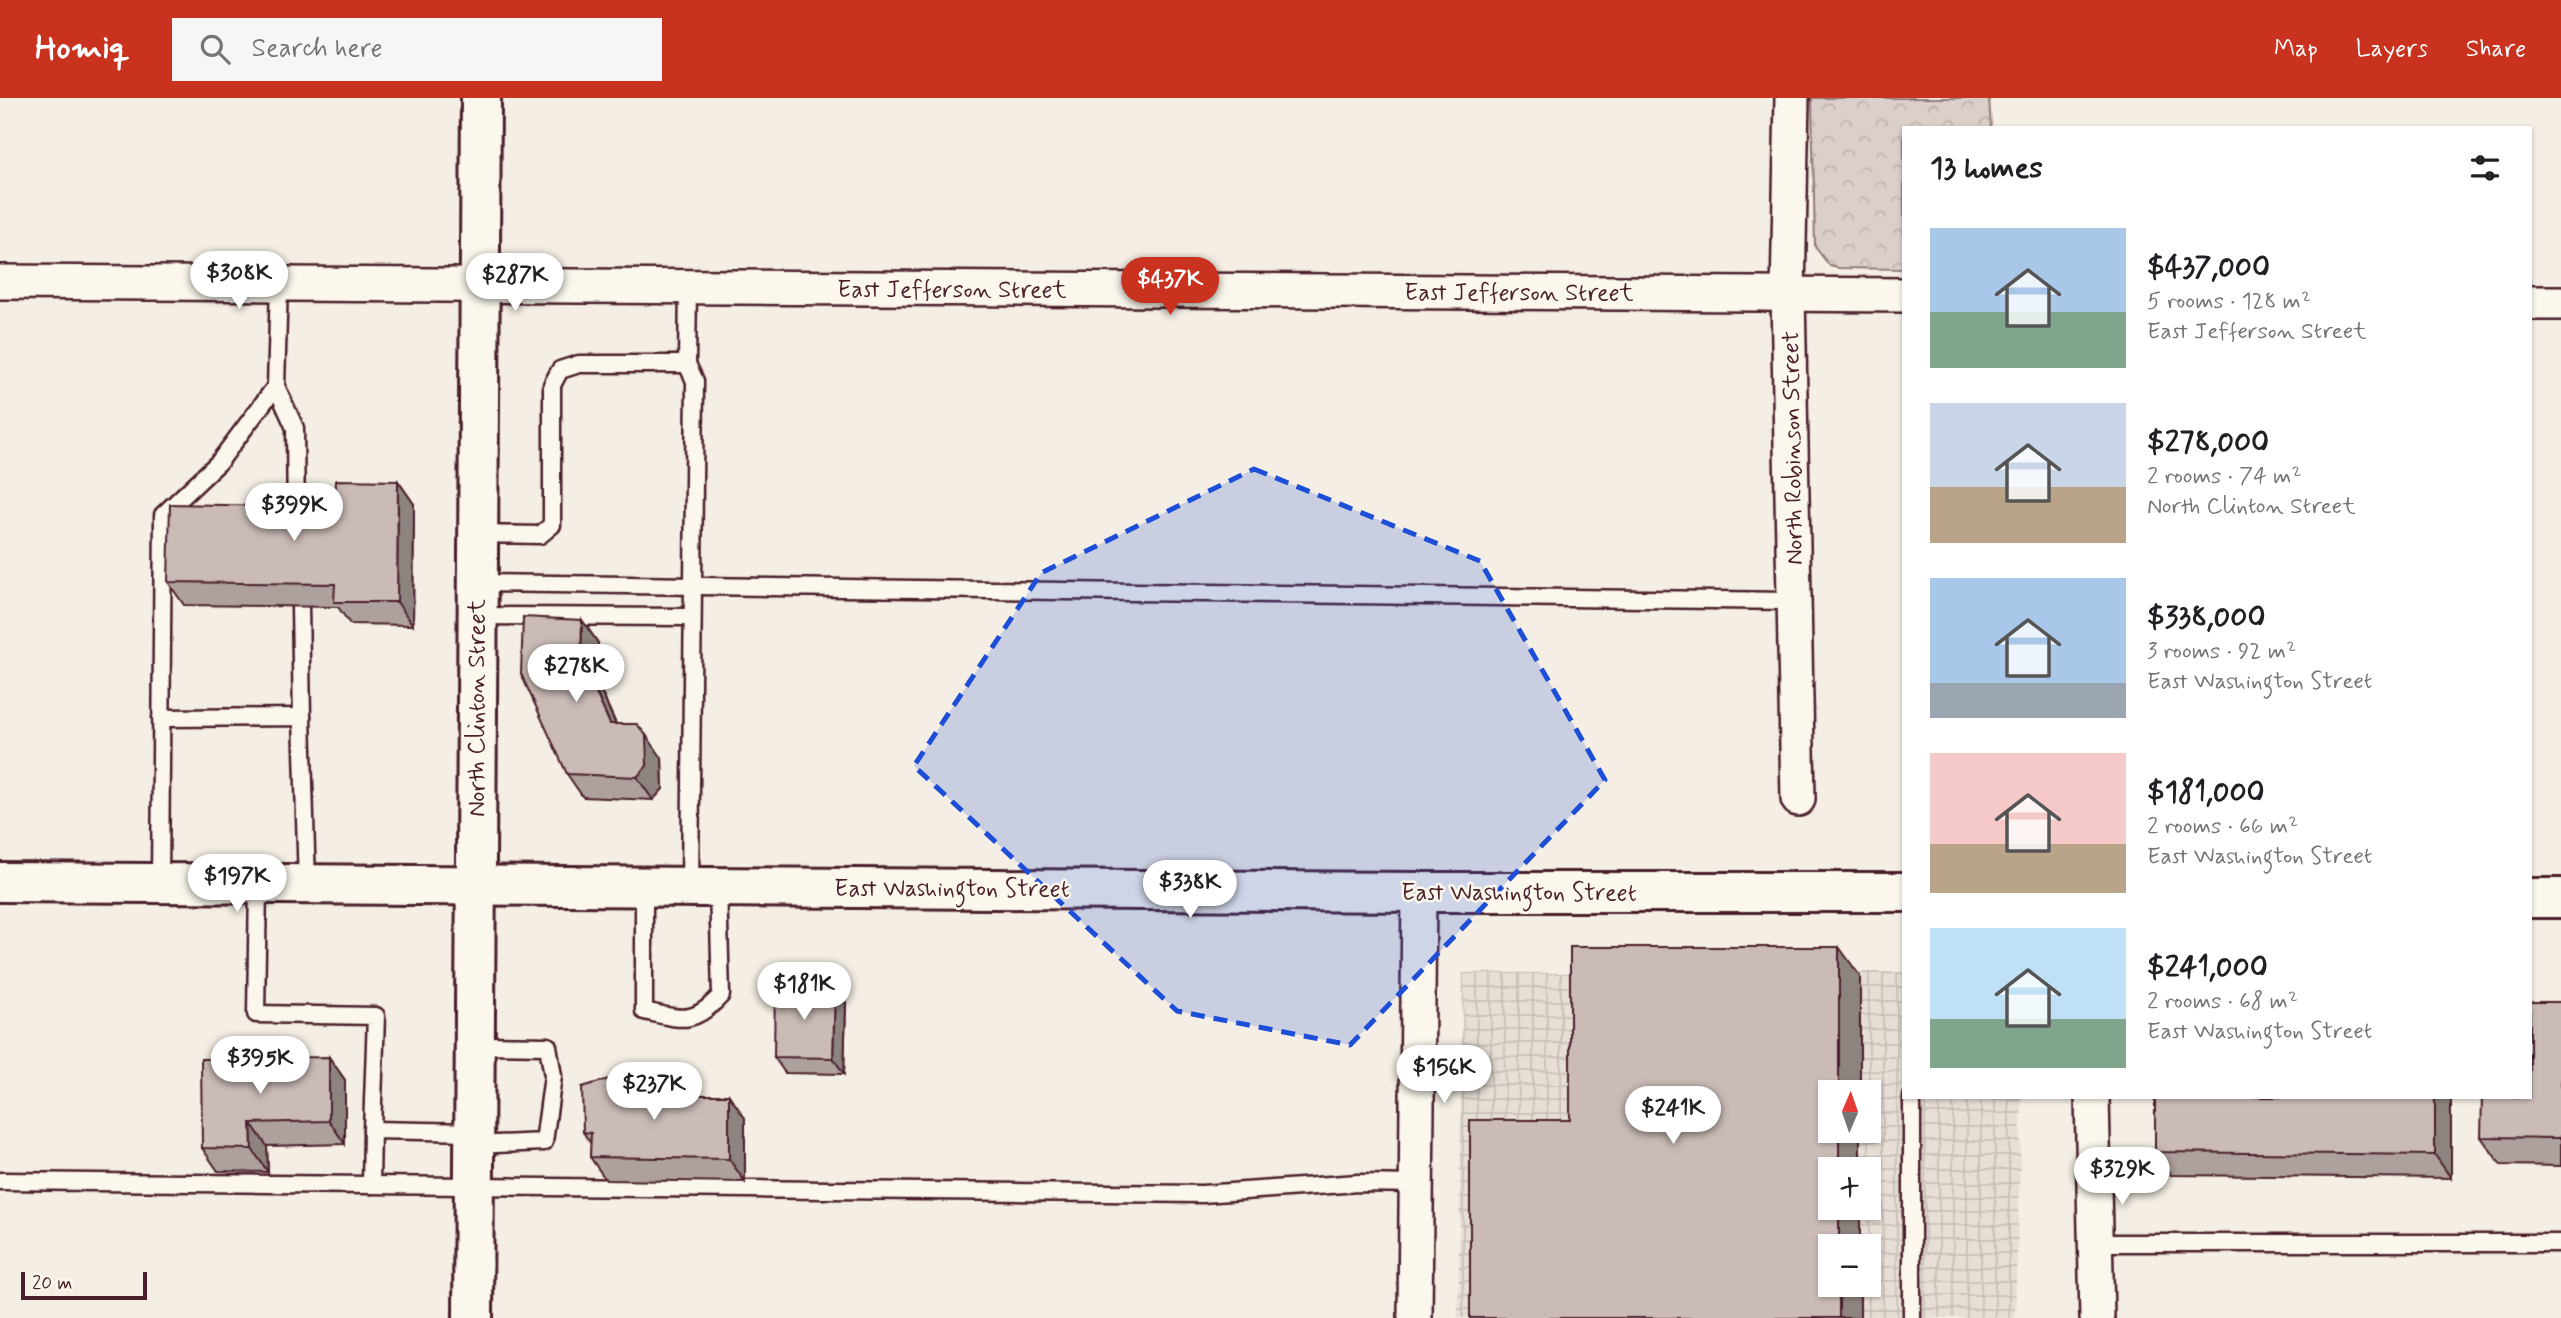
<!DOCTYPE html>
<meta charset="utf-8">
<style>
:root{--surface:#fff;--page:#f6f6f6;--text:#202124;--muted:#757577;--accent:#c8321e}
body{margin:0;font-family:Mynerve,sans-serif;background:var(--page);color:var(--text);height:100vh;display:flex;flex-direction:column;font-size:26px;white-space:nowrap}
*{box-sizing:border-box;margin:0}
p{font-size:23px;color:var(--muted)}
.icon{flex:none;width:38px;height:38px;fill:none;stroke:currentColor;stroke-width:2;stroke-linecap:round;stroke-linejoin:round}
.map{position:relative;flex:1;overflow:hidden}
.sheet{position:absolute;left:1902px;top:28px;width:630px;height:973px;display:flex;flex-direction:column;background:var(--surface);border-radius:0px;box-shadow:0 2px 5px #0004}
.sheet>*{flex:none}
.needle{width:46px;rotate:2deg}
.controls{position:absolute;left:1818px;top:982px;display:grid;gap:14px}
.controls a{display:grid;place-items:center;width:63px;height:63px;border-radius:0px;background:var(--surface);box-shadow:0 2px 5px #0004;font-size:35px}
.scale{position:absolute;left:21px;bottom:18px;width:126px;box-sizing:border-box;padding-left:7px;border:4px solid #4a1f2b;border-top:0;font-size:19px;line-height:24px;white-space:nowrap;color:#4a1f2b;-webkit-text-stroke:5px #fbf7ec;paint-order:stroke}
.price{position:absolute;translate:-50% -60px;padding:0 16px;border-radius:24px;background:#fff;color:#222;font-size:23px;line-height:46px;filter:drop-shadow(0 2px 4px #0008)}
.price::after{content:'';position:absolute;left:50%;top:42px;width:21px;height:16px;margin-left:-10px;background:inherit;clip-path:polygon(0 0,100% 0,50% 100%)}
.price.active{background:var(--accent);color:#fff}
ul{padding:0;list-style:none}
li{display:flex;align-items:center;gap:21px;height:175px;padding:0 28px}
li span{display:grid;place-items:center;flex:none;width:196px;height:140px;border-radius:0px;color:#555}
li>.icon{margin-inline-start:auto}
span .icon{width:84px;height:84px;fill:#fffc;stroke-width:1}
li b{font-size:30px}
h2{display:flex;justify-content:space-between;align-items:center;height:84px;padding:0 28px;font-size:30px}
header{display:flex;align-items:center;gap:42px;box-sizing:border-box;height:98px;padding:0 35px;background:var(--accent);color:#fff}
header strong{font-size:33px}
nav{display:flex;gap:38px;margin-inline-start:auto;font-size:24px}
.search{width:490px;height:63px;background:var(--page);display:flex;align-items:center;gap:18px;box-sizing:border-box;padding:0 24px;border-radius:0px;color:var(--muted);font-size:26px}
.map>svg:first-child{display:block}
.industrial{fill:url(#industrial-grid);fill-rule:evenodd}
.park{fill:url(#park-crowns);stroke:#92787a;stroke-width:2}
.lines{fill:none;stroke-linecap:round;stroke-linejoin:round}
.service-casing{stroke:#4a1f2b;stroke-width:21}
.minor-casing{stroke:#4a1f2b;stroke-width:38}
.secondary-casing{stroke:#4a1f2b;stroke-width:44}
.primary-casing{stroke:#4a1f2b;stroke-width:44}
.service{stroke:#fbf7ec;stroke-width:16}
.minor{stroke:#fbf7ec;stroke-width:33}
.secondary{stroke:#fbf7ec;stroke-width:38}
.primary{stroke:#fbf7ec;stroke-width:38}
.wall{fill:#aea19d;stroke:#4a1f2b;stroke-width:2}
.shaded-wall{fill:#8d837f;stroke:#4a1f2b;stroke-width:2}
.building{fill:#cabbb6;stroke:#4a1f2b;stroke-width:2}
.marked{fill:#1d4ed8;fill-opacity:0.2;stroke:#1d4ed8;stroke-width:5;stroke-dasharray:14 9;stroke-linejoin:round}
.labels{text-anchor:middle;stroke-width:5;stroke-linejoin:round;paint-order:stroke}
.street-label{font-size:24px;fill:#4a1f2b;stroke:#fbf7ec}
</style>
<header>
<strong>Homiq</strong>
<div class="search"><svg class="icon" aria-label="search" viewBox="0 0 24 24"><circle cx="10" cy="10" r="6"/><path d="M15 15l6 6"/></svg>Search here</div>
<nav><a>Map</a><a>Layers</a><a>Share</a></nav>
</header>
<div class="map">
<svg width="2561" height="1220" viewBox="0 0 2561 1220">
<defs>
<pattern id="industrial-grid" width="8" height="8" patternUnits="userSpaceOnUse" patternTransform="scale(1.75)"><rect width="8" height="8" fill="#e7dfd6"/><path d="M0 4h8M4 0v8" fill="none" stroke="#c8bfb8"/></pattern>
<pattern id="park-crowns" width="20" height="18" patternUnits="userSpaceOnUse" patternTransform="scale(1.75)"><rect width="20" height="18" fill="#dbd0c9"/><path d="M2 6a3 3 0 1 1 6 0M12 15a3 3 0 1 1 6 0" fill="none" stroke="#bdb2ad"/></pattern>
</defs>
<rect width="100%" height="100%" fill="#f4eee4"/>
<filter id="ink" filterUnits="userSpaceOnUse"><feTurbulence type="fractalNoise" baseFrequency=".0143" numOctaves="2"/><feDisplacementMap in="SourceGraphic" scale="14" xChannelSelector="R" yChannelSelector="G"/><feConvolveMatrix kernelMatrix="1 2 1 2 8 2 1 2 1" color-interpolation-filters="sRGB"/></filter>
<g filter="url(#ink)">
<path class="industrial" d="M1904,874V999H2022L2015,1220H1458L1463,875ZM1830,994H1869V1032H1830ZM1830,1071H1869V1110H1830ZM1830,1148H1869V1186H1830Z"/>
<polygon class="park" points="1812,0 1989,0 1991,30 1904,30 1904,171 1838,170 1830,168 1815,149"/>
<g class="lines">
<defs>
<g id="service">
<polyline points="687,266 695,283 690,789"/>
<polyline points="276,288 295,330 296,428"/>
<polyline points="477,436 540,437 552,427 552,287 560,272 579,266 687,266 688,189"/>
<polyline points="476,485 1796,503"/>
<polyline points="300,508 302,619"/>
<polyline points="476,518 691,519"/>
<polyline points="161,620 302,619 307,786"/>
<polyline points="160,786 163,417 219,364 276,288 279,186"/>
<polyline points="258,786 256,916 376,918 372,1032"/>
<path d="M644,788V913C681,921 693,928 721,897L718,789"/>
<polyline points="474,1047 544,1044 553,978 548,948 475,947"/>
<polyline points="0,1083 1202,1096 1358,1085 1416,1086"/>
<polyline points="371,1087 372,1032 474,1034"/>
<polyline points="2095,1145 2561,1145"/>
<polyline points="1912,1220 1912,999"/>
</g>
<g id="minor">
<polyline points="1792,0 1788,196 1798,701"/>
<polyline points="0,184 1904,197"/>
<polyline points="2530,205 2561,205"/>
<polyline points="2092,999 2097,1220"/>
<polyline points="1415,1220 1419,794"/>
</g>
<g id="secondary">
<polyline points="0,784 1419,794 1904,794"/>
<polyline points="2530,800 2561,800"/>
</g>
<polyline id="primary" points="473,1220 481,0"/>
</defs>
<use href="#service" class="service-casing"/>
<use href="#minor" class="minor-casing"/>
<use href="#secondary" class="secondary-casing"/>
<use href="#primary" class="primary-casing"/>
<use href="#service" class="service"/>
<use href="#minor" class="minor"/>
<use href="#secondary" class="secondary"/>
<use href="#primary" class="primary"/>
</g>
<g class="wall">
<polygon points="398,383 414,406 413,527 350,526 338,509 184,507 168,484 335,409"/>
<polygon points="582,522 598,545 597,584 616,626 662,660 663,691 653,702 583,699 567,676"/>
<polygon points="2561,904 2561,1068 2501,1067 2481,1039"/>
<polygon points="846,905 844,976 785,975 774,959"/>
<polygon points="329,959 345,982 345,1046 267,1048 268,1074 218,1073 202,1050"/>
<polygon points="660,997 745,1020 745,1084 606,1082 590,1059 591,1046 583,1034"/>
<polygon points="2155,999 2451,999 2451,1080 2171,1077 2155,1054"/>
</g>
<g class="shaded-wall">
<polygon points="398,383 414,406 413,527 397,504"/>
<polygon points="582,522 598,545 597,584 626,649 610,626 581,562"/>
<polygon points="646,637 662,660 663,691 653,702 637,679"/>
<polygon points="1839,849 1860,878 1860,994 1839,994"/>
<polygon points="835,889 846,905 844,976 833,960"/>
<polygon points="329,959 345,982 345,1046 329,1023"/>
<polygon points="729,997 745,1020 745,1084 729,1061"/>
<polygon points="2435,999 2451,999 2451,1080 2435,1057"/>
<polygon points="251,1025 267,1048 268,1074 252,1051"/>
<rect x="1839" y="1032" width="21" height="39"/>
<rect x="1839" y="1110" width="21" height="38"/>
<rect x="1839" y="1186" width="21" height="34"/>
</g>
<g class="building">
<polygon points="336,382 398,383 397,504 334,504 335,486 168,484 170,406 335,409"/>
<polygon points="523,519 582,522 581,562 610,626 637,626 646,637 647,668 637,679 567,676 521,576"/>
<polygon points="1570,849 1839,849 1839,994 1830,994 1830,1032 1839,1032 1839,1071 1830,1071 1830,1110 1839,1110 1839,1148 1830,1148 1830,1186 1839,1186 1839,1220 1470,1220 1470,1022 1570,1022"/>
<polygon points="775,888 835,889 833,960 774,959"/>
<polygon points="2530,904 2561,904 2561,1040 2481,1039 2482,999 2530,999"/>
<polygon points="329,959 329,1023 251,1025 252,1051 202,1050 201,961"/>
<polygon points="619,978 654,988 655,997 729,997 729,1061 590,1059 591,1035 583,1034 582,989"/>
<polygon points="2155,999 2435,999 2435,1057 2155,1054"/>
</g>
</g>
<path class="marked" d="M1254,371L1480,463L1605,682L1350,947L1177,913L914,668L1041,475Z"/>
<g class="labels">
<g class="street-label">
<text x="952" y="199">East Jefferson Street</text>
<text x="1519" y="202">East Jefferson Street</text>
<text transform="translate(1792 350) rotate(-91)" y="8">North Robinson Street</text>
<text transform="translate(476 610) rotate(-90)" y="8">North Clinton Street</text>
<text x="952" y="798">East Washington Street</text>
<text x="1519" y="802">East Washington Street</text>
</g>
</g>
</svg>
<div class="controls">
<a><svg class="needle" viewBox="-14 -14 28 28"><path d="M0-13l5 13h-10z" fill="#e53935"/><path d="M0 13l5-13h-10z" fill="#757577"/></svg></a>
<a>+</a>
<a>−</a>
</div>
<div class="scale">20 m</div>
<b class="price" style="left:239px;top:213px">$308K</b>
<b class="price" style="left:515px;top:215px">$287K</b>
<b class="price active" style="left:1170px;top:219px">$437K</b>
<b class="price" style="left:294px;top:445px">$399K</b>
<b class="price" style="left:576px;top:606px">$278K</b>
<b class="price" style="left:237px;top:816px">$197K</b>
<b class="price" style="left:1190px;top:822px">$338K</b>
<b class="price" style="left:804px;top:924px">$181K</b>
<b class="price" style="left:260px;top:998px">$395K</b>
<b class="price" style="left:1444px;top:1007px">$156K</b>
<b class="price" style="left:654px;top:1024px">$237K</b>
<b class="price" style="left:1673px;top:1048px">$241K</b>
<b class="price" style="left:2122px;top:1109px">$329K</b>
<section class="sheet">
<h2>13 homes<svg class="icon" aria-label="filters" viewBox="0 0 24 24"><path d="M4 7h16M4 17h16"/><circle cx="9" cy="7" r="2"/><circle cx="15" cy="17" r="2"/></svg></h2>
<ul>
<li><span style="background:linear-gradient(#a9c7e8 60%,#7fa58c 0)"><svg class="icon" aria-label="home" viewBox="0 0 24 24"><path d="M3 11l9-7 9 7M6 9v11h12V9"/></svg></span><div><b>$437,000</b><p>5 rooms · 128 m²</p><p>East Jefferson Street</p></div></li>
<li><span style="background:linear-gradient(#c9d6e8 60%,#b9a48a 0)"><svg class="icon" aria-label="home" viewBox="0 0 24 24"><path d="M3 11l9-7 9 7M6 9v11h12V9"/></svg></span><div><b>$278,000</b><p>2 rooms · 74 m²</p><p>North Clinton Street</p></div></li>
<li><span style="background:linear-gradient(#a9c7e8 75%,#9aa5b1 0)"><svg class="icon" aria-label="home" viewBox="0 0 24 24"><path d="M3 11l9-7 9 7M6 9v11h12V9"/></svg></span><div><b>$338,000</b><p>3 rooms · 92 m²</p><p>East Washington Street</p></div></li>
<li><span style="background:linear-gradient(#f6c9c9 65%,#b9a48a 0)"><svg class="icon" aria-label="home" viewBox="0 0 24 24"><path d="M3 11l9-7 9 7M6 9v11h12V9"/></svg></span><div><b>$181,000</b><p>2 rooms · 66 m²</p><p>East Washington Street</p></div></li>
<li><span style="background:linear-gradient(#bfe0f5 65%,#7fa58c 0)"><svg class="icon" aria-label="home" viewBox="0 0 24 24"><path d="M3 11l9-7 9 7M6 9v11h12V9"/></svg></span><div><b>$241,000</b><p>2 rooms · 68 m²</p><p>East Washington Street</p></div></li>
</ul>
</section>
</div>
